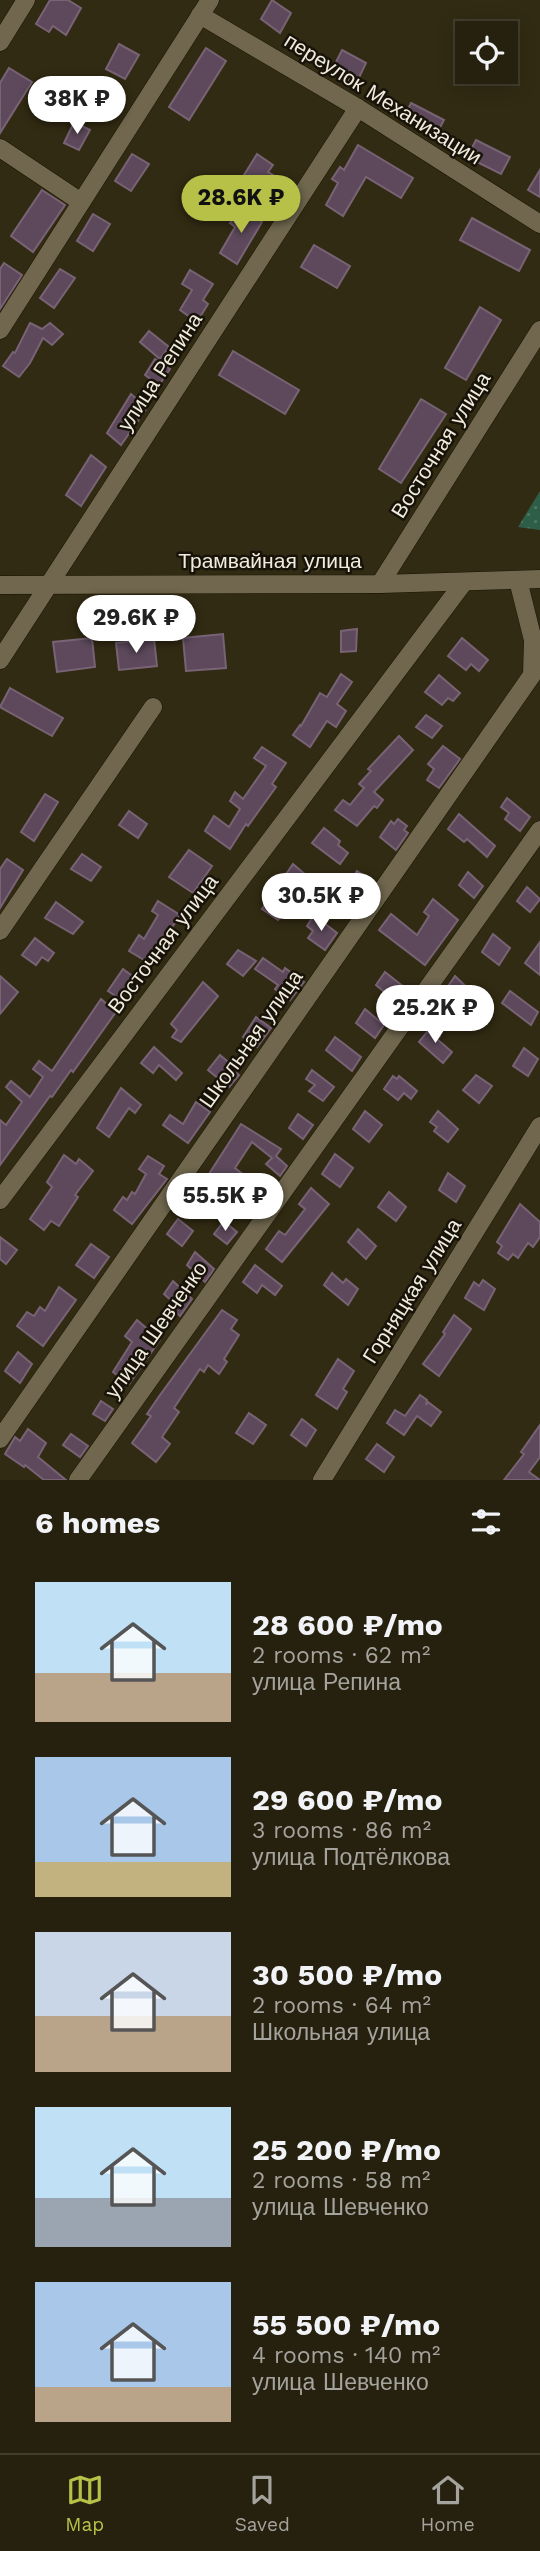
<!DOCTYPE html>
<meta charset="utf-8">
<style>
:root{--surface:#26200e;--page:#2e2817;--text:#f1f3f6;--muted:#a4a39e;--line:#423e2e;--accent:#b7c148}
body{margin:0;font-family:"Work Sans",sans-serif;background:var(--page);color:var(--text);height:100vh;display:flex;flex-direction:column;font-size:26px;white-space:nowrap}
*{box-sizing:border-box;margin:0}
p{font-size:23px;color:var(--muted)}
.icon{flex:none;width:38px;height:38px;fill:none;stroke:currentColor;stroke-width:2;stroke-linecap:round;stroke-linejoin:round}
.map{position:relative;height:1480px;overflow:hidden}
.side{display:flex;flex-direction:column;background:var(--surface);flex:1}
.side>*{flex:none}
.fabs{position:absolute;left:455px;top:21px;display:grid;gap:14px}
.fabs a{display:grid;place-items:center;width:63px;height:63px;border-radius:0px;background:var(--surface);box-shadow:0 4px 18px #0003,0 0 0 2px var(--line);font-size:35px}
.price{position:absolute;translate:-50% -60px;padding:0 16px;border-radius:24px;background:#fff;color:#222;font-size:23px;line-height:46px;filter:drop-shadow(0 2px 4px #0008)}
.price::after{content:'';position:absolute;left:50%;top:42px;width:21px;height:16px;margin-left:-10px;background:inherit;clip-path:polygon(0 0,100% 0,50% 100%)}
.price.selected{background:var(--accent);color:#111}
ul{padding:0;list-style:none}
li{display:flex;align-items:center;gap:21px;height:175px;padding:0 35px}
li span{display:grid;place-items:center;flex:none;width:196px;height:140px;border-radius:0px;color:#555}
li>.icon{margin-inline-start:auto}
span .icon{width:84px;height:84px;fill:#fffc;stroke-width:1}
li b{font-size:30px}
h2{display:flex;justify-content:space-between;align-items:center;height:84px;padding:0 35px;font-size:30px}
.tab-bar{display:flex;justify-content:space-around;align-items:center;height:98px;border-top:2px solid var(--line);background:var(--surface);font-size:19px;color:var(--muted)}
.tab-bar a{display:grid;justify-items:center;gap:4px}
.tab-bar .selected{color:var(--accent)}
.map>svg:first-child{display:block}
.grass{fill:url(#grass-dots)}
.building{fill:#5d495b;stroke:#786375;stroke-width:2}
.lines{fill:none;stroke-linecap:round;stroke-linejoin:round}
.minor-casing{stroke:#1a1300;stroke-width:19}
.minor{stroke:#70674e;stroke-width:18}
.labels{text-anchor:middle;stroke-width:5;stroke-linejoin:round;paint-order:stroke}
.street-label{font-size:21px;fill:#f0ebdd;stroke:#171309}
</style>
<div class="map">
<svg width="540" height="1480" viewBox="0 0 540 1480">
<defs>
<pattern id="grass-dots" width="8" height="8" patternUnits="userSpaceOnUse" patternTransform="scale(1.75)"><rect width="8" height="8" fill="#2e5e48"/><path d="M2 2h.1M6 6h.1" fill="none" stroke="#4d7562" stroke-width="1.8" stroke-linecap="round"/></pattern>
</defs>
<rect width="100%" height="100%" fill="#322b13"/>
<polygon class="grass" points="540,491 540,530 518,527"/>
<g class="building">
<polygon points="50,0 68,0 81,8 66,35 53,26 49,32 36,24"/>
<polygon points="272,0 291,13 280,33 261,19"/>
<polygon points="119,44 139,55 125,79 106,69"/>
<polygon points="206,48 226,61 189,120 169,107"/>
<polygon points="342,50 366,63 356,84 331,72"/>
<polygon points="9,68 32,82 0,133 0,83"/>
<polygon points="411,103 444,120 436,135 404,117"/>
<polygon points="74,122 90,130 79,150 64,143"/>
<polygon points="476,140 510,157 501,174 467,157"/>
<polygon points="358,145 413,178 401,198 366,177 343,216 326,205 338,183 332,179 340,167 344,170"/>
<polygon points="132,154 149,164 131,191 115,181"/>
<polygon points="257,154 273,165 268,172 275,176 266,190 244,175"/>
<polygon points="540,170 540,197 528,190"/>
<polygon points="42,190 65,205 33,252 11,236"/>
<polygon points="241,207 262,222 237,264 220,253 235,227 230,223"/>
<polygon points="93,214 110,224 93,251 77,241"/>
<polygon points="472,218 530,250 519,271 460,240"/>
<polygon points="314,245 350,266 337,288 301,267"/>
<polygon points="4,263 22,275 0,309 0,269"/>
<polygon points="60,269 75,278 54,308 40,298"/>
<polygon points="190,270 213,284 203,300 208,304 197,322 180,310 192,290 182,284"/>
<polygon points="480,307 501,320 466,380 445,368"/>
<polygon points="30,323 42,329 50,323 63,334 52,345 43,338 30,363 19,377 3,366 13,352 15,353"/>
<polygon points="149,331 169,347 160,359 140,342"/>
<polygon points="233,351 299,390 285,414 219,375"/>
<polygon points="155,359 170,369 159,385 145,375"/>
<polygon points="131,394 147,408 121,445 107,433"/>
<polygon points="421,399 446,414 401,483 379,469"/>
<polygon points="91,455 106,467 81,506 66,495"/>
<polygon points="357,629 356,651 341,652 341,631"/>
<polygon points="223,634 226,668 186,671 183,638"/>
<polygon points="92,638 95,667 57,672 53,642"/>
<polygon points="462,638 488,660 479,671 471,664 466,670 448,656"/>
<polygon points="154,639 157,666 119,670 116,643"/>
<polygon points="341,674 352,682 337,704 346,711 336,727 327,721 310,747 293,735 300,725 301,726 320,693 327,697"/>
<polygon points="439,675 460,693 453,701 448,698 442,705 425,692"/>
<polygon points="10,688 63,718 52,736 0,707"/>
<polygon points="426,715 442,726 432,738 416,727"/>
<polygon points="399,736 413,750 374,792 383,800 377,808 374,806 357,826 335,810 343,800 350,805 364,788 359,784 371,771 368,769"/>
<polygon points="443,746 460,759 439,788 427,780 434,769 428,764"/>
<polygon points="262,747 286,763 272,784 276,787 248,826 246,824 230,849 205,831 214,816 229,827 240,809 230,801 235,792 243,799 266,766 254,758"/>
<polygon points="45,794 58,802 34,841 21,832"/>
<polygon points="507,798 530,817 520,831 505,819 509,813 501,807"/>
<polygon points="129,811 147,824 138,838 119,825"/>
<polygon points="459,814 495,846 487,857 467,839 464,842 448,829"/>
<polygon points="398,819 407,826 404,830 408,833 396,850 380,837 391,821 394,824"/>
<polygon points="324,828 340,841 338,845 348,853 340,864 312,843"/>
<polygon points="189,850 212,866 193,893 169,877"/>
<polygon points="82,854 101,867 91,881 71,869"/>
<polygon points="7,859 23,870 0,908 0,869"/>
<polygon points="293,864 322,889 315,898 304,889 278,920 262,909"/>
<polygon points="357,871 373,882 361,900 346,889"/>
<polygon points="468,872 483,886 474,898 459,885"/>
<polygon points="527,887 540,899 530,912 517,901"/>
<polygon points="433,899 458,920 425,965 379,930 391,914 417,935 429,916 424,912"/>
<polygon points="158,901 180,915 149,963 129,951 139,935 144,939 158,915 152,911"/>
<polygon points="56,902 83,922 73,934 45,918"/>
<polygon points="314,915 337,933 325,950 308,938 313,931 307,926"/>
<polygon points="493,934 510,948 499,965 482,952"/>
<polygon points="35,938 54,953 48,961 42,957 36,965 22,955"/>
<polygon points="540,942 540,975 525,963"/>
<polygon points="238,950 256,961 243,976 227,964"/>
<polygon points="263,958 283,972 285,968 304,982 290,1000 275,989 278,985 255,969"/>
<polygon points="123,969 135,978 120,999 108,991"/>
<polygon points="385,972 409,991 400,1005 376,985"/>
<polygon points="0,976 18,992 0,1014"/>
<polygon points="455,976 475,995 464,1010 444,992"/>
<polygon points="203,982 218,996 181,1042 172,1037 177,1030 171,1024"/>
<polygon points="510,991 538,1012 531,1025 502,1003"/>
<polygon points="101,999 116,1012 73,1072 71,1070 52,1097 50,1096 0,1165 0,1120 6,1125 22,1102 6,1087 11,1081 30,1097 43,1077 33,1069 39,1061 52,1071"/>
<polygon points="365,1009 384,1025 375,1038 356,1023"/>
<polygon points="256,1017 271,1028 257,1047 243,1037"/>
<polygon points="431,1027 440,1036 437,1039 452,1052 443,1063 419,1042"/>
<polygon points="335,1037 361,1057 352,1071 326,1050"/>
<polygon points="154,1047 182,1073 176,1080 159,1065 153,1073 141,1063"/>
<polygon points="524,1048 538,1059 528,1076 513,1066"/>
<polygon points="220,1055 233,1066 231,1068 239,1075 229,1087 208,1070"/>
<polygon points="312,1070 334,1087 323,1101 309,1091 315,1085 306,1079"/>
<polygon points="476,1075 492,1086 479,1103 463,1090"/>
<polygon points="393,1076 397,1079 399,1076 417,1091 411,1099 404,1093 398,1100 384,1089"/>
<polygon points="121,1088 141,1105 135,1113 129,1108 109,1137 97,1128"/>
<polygon points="196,1102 210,1112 188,1143 163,1125 170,1115 183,1124"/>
<polygon points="365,1111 382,1125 369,1142 353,1129"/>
<polygon points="438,1111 458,1129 448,1142 434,1131 437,1127 430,1122"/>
<polygon points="298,1114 313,1125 303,1139 289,1128"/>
<polygon points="241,1124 281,1149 276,1156 287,1166 280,1176 266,1164 272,1158 252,1142 235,1168 245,1176 238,1186 228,1178 221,1188 207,1177"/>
<polygon points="335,1154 353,1168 340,1187 322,1174"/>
<polygon points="64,1155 76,1164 79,1159 93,1171 75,1195 78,1197 59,1226 51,1221 44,1230 30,1219 52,1187 47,1182"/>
<polygon points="148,1156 164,1166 159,1174 167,1179 132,1224 114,1210 123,1197 127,1200 132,1192 135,1194 146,1174 139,1169"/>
<polygon points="448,1173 465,1186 456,1202 439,1190"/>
<polygon points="311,1188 329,1204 282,1262 266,1249 279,1231 285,1235 305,1209 299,1204"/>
<polygon points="389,1192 406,1207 396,1221 378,1207"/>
<polygon points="520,1204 540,1222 540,1237 533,1247 528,1243 518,1258 513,1254 508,1260 498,1253 502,1246 497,1242"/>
<polygon points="178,1219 193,1231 182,1246 167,1234"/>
<polygon points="224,1221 237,1232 227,1244 214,1234"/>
<polygon points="358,1229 376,1246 366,1259 348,1242"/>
<polygon points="0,1237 17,1250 6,1264 0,1259"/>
<polygon points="91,1244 109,1257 94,1278 76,1265"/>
<polygon points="195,1252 214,1269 205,1282 187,1265"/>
<polygon points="255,1265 282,1286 275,1295 262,1285 257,1293 243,1282"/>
<polygon points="332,1273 343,1283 346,1279 358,1289 348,1305 324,1285"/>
<polygon points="483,1280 495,1289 484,1310 465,1298 474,1282 479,1286"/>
<polygon points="173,1281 192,1299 180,1316 170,1307 173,1302 164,1294"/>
<polygon points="59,1287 76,1300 43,1346 17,1326 27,1312 34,1316 40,1307 45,1311"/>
<polygon points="222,1310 237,1320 231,1329 239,1335 224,1359 227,1362 219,1374 208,1365 204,1372 200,1369 174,1408 179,1412 162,1437 170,1444 156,1462 132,1443 151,1416 147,1414 160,1395"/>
<polygon points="454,1315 471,1329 439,1376 423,1364 445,1334 443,1332"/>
<polygon points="137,1320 160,1340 129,1384 113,1372 132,1342 125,1336"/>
<polygon points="18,1352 32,1364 20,1383 5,1371"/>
<polygon points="338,1359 354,1371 343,1389 347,1392 337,1409 316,1395"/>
<polygon points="420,1395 427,1400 426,1405 428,1402 441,1412 431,1426 417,1416 404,1435 387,1423 395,1410 405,1416"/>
<polygon points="101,1401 113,1409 105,1421 93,1414"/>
<polygon points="249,1413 266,1425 253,1444 236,1433"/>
<polygon points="302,1419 316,1430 306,1446 291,1435"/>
<polygon points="540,1425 540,1457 529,1472 540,1480 504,1480 524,1454 521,1452"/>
<polygon points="28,1429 46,1443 38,1457 66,1480 44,1480 25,1465 24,1467 5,1454 15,1437 20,1441"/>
<polygon points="71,1434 88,1446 80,1457 63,1445"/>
<polygon points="377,1444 394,1457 384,1472 366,1459"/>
</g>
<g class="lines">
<defs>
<g id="minor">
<polyline points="200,15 358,108 540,224"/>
<polyline points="0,42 26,0"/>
<polyline points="0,148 81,202"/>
<polyline points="0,330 210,0"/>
<polyline points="380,584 540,330"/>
<polyline points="0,585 380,584 540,579"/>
<polyline points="0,660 358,108"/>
<polyline points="0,931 153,707"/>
<polyline points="0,1200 464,582"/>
<polyline points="0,1439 532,675 533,640 518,580"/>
<polyline points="78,1480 540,830"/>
<polyline points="322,1480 540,1126"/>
</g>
</defs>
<use href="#minor" class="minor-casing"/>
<use href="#minor" class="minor"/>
</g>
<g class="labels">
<g class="street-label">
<text transform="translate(383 99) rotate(32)" y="7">переулок Механизации</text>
<text transform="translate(160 372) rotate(-57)" y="7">улица Репина</text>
<text transform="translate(441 445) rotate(-58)" y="7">Восточная улица</text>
<text x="270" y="568">Трамвайная улица</text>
<text transform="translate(163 944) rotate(-53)" y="7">Восточная улица</text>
<text transform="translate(251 1039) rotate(-55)" y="7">Школьная улица</text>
<text transform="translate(412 1291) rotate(-58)" y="7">Горняцкая улица</text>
<text transform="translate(156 1330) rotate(-55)" y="7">улица Шевченко</text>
</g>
</g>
</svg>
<div class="fabs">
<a><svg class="icon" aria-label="locate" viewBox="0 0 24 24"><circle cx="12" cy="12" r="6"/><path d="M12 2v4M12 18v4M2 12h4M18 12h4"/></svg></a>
</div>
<b class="price" style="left:77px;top:136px">38K ₽</b>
<b class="price selected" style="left:241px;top:235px">28.6K ₽</b>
<b class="price" style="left:136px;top:655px">29.6K ₽</b>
<b class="price" style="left:321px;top:933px">30.5K ₽</b>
<b class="price" style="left:435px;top:1045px">25.2K ₽</b>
<b class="price" style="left:225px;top:1233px">55.5K ₽</b>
</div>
<section class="side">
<h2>6 homes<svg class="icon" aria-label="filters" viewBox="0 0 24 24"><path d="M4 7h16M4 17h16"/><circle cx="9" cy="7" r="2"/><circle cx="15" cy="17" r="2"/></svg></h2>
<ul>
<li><span style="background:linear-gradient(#bfe0f5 65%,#b9a48a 0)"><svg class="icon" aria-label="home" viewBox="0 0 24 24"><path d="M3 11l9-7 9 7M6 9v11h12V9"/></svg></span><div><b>28 600 ₽/mo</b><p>2 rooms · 62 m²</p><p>улица Репина</p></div></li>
<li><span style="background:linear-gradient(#a9c7e8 75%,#c2b280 0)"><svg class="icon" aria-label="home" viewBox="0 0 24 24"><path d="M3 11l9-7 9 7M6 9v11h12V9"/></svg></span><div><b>29 600 ₽/mo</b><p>3 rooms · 86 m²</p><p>улица Подтёлкова</p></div></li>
<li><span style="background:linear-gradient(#c9d6e8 60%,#b9a48a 0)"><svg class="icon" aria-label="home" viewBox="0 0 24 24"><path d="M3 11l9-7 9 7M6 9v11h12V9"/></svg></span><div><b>30 500 ₽/mo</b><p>2 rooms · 64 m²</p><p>Школьная улица</p></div></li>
<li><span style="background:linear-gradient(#bfe0f5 65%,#9aa5b1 0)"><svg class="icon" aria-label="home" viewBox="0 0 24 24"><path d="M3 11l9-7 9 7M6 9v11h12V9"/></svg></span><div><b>25 200 ₽/mo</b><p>2 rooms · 58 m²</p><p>улица Шевченко</p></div></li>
<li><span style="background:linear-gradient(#a9c7e8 75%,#b9a48a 0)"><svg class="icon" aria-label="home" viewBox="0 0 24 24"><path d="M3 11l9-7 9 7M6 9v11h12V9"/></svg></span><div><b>55 500 ₽/mo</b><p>4 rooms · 140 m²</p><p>улица Шевченко</p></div></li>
</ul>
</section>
<nav class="tab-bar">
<a class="selected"><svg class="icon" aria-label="map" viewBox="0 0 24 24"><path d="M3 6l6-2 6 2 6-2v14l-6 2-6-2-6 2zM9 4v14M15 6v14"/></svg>Map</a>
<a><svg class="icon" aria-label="saved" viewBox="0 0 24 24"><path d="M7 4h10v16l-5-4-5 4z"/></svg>Saved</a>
<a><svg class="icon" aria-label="home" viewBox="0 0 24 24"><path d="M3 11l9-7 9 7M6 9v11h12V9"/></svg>Home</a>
</nav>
